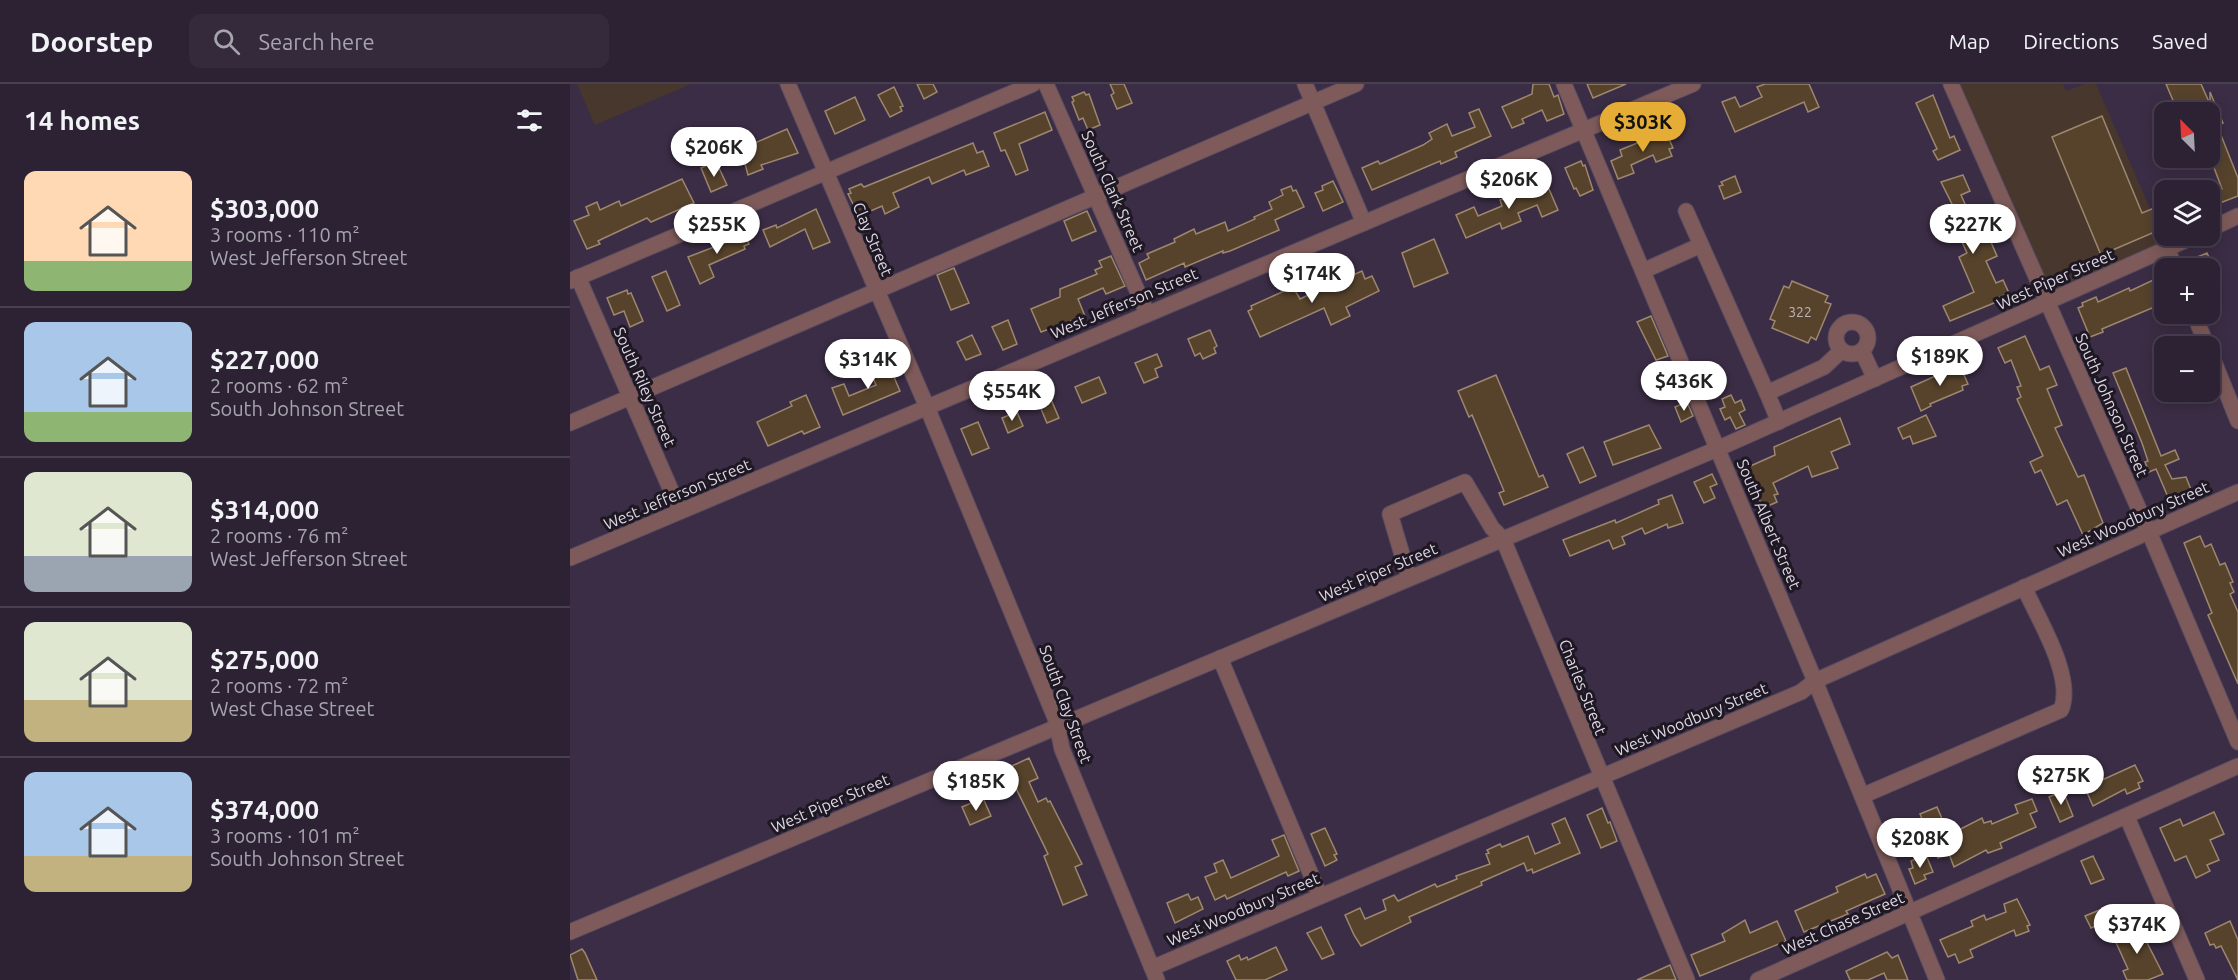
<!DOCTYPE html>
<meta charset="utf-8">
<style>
:root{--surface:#2c2234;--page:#342a3c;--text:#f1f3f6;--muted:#a6a4ac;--line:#483f4f;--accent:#e5ad36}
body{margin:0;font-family:Ubuntu,sans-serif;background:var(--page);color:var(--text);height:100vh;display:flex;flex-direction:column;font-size:22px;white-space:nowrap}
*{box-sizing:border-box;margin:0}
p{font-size:20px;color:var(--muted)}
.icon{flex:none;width:33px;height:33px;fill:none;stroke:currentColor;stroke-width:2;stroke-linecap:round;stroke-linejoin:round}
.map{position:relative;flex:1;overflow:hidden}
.drawer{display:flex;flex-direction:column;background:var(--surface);width:570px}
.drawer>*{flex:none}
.needle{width:39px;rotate:336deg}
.buttons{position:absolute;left:1584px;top:18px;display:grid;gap:12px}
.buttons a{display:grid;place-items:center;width:66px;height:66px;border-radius:12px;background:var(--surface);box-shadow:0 3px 15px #0003,0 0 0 2px var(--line);font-size:30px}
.price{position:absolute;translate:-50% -51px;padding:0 14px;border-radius:21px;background:#fff;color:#222;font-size:20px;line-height:39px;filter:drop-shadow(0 2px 3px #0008)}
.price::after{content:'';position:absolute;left:50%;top:36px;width:18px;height:14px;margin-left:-9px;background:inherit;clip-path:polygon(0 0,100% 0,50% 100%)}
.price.selected{background:var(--accent);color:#111}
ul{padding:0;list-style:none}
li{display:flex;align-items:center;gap:18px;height:150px;padding:0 24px}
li+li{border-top:2px solid var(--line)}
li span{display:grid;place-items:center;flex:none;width:168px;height:120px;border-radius:12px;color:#555}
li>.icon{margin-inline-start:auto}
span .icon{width:72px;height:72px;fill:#fffc;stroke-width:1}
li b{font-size:26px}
h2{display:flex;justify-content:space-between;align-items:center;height:72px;padding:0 24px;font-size:26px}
header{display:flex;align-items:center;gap:36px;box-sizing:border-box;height:84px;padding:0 30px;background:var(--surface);border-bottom:2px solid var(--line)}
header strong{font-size:28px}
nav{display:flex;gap:33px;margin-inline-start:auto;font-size:21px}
.search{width:420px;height:54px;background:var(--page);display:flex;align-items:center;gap:15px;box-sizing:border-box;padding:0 21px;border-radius:12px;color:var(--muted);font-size:22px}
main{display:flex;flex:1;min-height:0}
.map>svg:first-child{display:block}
.commercial{fill:#48372c}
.building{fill:#57432c;stroke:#9d876e;stroke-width:1.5}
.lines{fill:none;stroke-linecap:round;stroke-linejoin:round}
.minor-casing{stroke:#594c62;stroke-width:17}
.minor{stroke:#7e5b5a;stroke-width:15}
.labels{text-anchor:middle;stroke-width:6;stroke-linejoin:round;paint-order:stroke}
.number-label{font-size:14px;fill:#bdb2b8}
.street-label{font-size:16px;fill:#dfd7e6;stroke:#1e1823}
</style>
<header>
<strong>Doorstep</strong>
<div class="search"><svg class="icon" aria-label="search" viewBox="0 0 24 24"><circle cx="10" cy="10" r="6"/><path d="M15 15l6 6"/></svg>Search here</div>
<nav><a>Map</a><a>Directions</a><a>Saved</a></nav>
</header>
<main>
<section class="drawer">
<h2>14 homes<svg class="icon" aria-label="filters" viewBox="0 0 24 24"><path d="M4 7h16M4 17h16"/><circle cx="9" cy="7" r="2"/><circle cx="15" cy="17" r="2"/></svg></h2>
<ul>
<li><span style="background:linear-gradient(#ffd9b3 75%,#8fb573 0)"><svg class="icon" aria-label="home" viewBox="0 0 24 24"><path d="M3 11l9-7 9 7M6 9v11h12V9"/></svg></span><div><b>$303,000</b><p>3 rooms · 110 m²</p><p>West Jefferson Street</p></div></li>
<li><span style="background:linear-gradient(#a9c7e8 75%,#8fb573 0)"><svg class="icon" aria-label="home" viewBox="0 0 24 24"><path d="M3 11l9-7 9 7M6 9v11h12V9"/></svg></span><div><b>$227,000</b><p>2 rooms · 62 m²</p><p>South Johnson Street</p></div></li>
<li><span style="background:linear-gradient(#dfe7d0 70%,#9aa5b1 0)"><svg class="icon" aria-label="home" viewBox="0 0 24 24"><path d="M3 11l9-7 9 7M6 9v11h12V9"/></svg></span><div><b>$314,000</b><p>2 rooms · 76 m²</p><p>West Jefferson Street</p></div></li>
<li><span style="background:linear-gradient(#dfe7d0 65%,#c2b280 0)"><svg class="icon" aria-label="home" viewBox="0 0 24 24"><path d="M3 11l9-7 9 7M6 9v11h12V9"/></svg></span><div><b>$275,000</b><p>2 rooms · 72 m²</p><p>West Chase Street</p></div></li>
<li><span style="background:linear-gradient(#a9c7e8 70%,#c2b280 0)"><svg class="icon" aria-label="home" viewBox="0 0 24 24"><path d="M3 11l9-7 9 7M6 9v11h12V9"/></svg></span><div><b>$374,000</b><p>3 rooms · 101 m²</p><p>South Johnson Street</p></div></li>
</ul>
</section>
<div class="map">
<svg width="1668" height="896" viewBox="0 0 1668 896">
<rect width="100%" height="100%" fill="#3b2d45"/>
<g class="commercial">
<polygon points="7,0 121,0 25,41"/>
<polygon points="1381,0 1493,0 1496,7 1515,0 1526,0 1597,164 1476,219"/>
</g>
<g class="building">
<polygon points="347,0 363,0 367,8 354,15"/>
<polygon points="540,0 554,0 562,19 547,25 541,11 544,9"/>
<polygon points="963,0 979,0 984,13 988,11 994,30 977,37 972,26 952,35 954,39 942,44 932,23 962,10"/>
<polygon points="1017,0 1056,0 1023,14"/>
<polygon points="1195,0 1239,0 1249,23 1238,28 1234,18 1165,48 1152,18 1165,13 1170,23 1192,13 1187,3"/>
<polygon points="1596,0 1631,0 1640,20 1640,8 1653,39 1647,41 1668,94 1668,112 1650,119 1646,108 1652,105 1640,73 1640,28 1608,28"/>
<polygon points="324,3 333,22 330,23 332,27 320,33 308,11"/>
<polygon points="514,8 516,11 519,10 530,41 518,46 513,34 509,36 502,18 504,17 502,13"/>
<polygon points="1363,11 1380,54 1384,52 1390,66 1368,76 1363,67 1367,65 1346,19"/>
<polygon points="285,13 295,36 265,50 255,27"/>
<polygon points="909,25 921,52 885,68 887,73 871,80 870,77 802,106 792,84 808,77 810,80 853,61 862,55 859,49 877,40 882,52 905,43 899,29"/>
<polygon points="475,28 482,46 449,60 458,86 446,91 435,66 431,67 424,49"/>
<polygon points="1532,32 1572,129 1594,120 1594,144 1531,171 1482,53"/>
<polygon points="217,45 228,69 191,81 193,85 178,91 171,65"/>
<polygon points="1088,46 1089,49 1095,46 1103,64 1099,65 1102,72 1086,78 1083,71 1061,81 1064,89 1048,95 1041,77 1052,72 1050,66 1077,55 1079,53 1078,50"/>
<polygon points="403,59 407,69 413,67 419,82 396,91 394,86 362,100 359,93 323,109 329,123 315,130 312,122 289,132 278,110 281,109 279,105 291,100 294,103"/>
<polygon points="1011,77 1013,82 1015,81 1023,106 1010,112 1006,104 1004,105 995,84"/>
<polygon points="142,79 145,86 149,84 157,101 141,108 131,84"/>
<polygon points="1393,91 1400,107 1391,111 1400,131 1411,127 1417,141 1414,142 1427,172 1416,177 1426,199 1433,196 1439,209 1428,214 1429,217 1380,237 1373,222 1404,208 1389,173 1397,169 1384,140 1390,136 1371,98"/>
<polygon points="1165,92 1171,108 1154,115 1149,102 1153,101 1151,98"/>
<polygon points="112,95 124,119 81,138 77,134 32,155 28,157 30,160 17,165 4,137 19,131 16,123 27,118 30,126 49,117 51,122"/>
<polygon points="763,97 773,118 753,127 745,109 753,106 752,102"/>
<polygon points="976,98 988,126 972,133 967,121 948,129 951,137 932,145 930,139 896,154 886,131 904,123 908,132 932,122 930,116"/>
<polygon points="721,102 723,107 726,106 734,123 705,136 709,146 660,167 653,169 653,167 615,183 614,179 576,196 569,179 579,174 577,170 605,158 604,155 624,145 626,150 655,138 658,147 685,135 684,133 702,125 699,118 713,111 711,106"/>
<polygon points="246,125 260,158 243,165 235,145 200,163 193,146 206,141 207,144"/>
<polygon points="517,127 526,147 502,157 494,137"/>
<polygon points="173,146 179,160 174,162 175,165 139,181 144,193 130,200 118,173 157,158 155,153"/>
<polygon points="864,155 878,189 844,203 832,169"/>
<polygon points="1637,169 1644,184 1624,184 1620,176"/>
<polygon points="541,172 555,202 536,210 533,204 508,215 515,232 471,248 461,225 490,213 490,205 527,190 525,186 532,183 529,177"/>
<polygon points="384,184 399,219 381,226 367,191"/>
<polygon points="96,187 110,221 97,227 82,193"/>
<polygon points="792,187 795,195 802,192 809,207 776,223 780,232 761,241 754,224 690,253 678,227 682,225 681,222 723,203 730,215 749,206 747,203 757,199 758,202"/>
<polygon points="1594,191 1594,219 1532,245 1533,248 1520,253 1508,224 1513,222 1512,219 1526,213 1528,218 1559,204 1560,207"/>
<polygon points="1222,197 1258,212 1255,218 1261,220 1246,256 1241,253 1238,259 1202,244 1205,237 1200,235 1214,202 1219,204"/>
<polygon points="57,206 58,210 61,209 73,237 60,243 54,227 44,231 37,214"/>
<polygon points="1081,232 1098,272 1086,276 1067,238"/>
<polygon points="438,236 447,260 433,266 422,243"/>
<polygon points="640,246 647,262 644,264 646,269 633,275 630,269 625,272 618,255"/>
<polygon points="402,251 411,270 396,276 387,258"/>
<polygon points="1455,252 1470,286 1479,282 1487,301 1477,305 1492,341 1485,344 1508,393 1514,391 1533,439 1513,451 1497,416 1487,421 1471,386 1465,389 1460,378 1473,372 1447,315 1451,313 1447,303 1451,302 1441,276 1435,279 1428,264"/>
<polygon points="587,270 592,282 585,285 588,293 574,299 565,279"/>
<polygon points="313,278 315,281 318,279 330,307 273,331 262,304 274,300 279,312 306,301 300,287 302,283"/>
<polygon points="1383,280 1385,284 1390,282 1398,300 1392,302 1393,306 1360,320 1361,322 1351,327 1341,303 1372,289 1371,285"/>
<polygon points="1556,284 1591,372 1605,366 1609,375 1595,381 1602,395 1616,393 1622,408 1604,415 1602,411 1598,413 1586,385 1579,388 1575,378 1578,377 1572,359 1543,289"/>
<polygon points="926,291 969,393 973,391 978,403 934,421 929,409 934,407 902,331 899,333 888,307"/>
<polygon points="529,293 536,309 512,319 505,303"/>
<polygon points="236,311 250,343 234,350 232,347 198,362 187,338 222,322 220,318"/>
<polygon points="1161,311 1165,319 1171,316 1175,326 1169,329 1175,341 1166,345 1160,333 1155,336 1150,325 1155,323 1152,315"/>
<polygon points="480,313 489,334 477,339 468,318"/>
<polygon points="1117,318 1123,332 1111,338 1105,323"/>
<polygon points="447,328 453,342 438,349 432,334"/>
<polygon points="1356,331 1366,352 1343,360 1340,352 1333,355 1328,344"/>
<polygon points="1270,334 1280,360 1261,368 1268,384 1242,393 1238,382 1203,399 1208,410 1204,411 1207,418 1193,424 1176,384 1205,371 1204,363"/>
<polygon points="408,338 419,364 402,371 391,345"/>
<polygon points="1079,341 1091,364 1043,381 1034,358"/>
<polygon points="1013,363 1026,392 1010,399 997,370"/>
<polygon points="1142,390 1147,400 1140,403 1145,414 1134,419 1124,398"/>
<polygon points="1102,411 1113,439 1098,444 1097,440 1075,450 1072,444 1052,453 1055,460 1043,465 1039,456 1000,472 993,456 1045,436 1046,439 1089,420 1088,416"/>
<polygon points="1630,452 1635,463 1641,460 1650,481 1655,479 1663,498 1660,499 1664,508 1660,510 1668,528 1668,600 1638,531 1642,529 1614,459"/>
<polygon points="459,674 468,694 459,698 468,718 476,714 478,718 480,717 512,780 505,783 517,811 493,821 474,772 478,770 441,694 446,692 442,682"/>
<polygon points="1565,681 1573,697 1568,699 1570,704 1557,710 1555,705 1523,722 1515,704 1512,705 1508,694 1526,687 1530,697"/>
<polygon points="1493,707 1503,732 1490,738 1479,713"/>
<polygon points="413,714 421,732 400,741 392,723"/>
<polygon points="1462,715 1467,727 1460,730 1466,743 1430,759 1432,764 1418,769 1416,766 1384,783 1379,770 1368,774 1350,730 1367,723 1379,751 1412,734 1414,739 1421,737 1422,740 1448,729 1445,721"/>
<polygon points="1032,724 1038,739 1040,738 1047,757 1031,764 1017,731"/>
<polygon points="1644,728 1654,750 1640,756 1649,776 1637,781 1640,787 1626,794 1616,772 1605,777 1590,744 1610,735 1613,742"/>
<polygon points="995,734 1010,769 963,789 962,785 957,787 954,779 911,798 912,801 839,833 841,838 791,862 784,851 775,831 790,824 795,835 816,826 813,816 824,811 828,817 865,800 867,803 887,795 886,792 920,780 916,770 919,769 917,766 930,760 932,763 958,752 965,770 990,759 982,740"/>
<polygon points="755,744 767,770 764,771 767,776 755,782 741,750"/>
<polygon points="714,751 729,787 718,792 716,788 657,815 655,811 645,816 635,793 647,788 644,780 653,776 661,794 709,772 702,756"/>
<polygon points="1356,771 1363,788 1354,791 1356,795 1345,800 1339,785 1343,784 1341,777"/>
<polygon points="1523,772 1534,795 1521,800 1511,777"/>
<polygon points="1295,790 1297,794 1306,790 1315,810 1276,827 1278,830 1234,848 1225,827 1268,808 1266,803"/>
<polygon points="618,810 621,816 628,813 633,825 605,839 597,819"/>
<polygon points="1447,815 1460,841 1457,842 1459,847 1446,852 1444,846 1400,866 1403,873 1389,879 1385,870 1378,873 1370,856 1403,842 1401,837 1414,831 1416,836 1436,828 1434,820"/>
<polygon points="1537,823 1542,835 1521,844 1515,832"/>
<polygon points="1175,836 1180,849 1207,837 1216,857 1130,892 1121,871 1155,857 1152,850"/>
<polygon points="1660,837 1668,856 1668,896 1651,862 1646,864 1644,860 1640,861 1635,849"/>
<polygon points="1568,841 1593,890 1578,896 1557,896 1553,887 1558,885 1543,852"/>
<polygon points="751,843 764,870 752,875 737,849"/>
<polygon points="706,863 717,886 695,896 666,896 657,877 669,871 671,876 677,873 678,876"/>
<polygon points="12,865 15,869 27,896 8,896 0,871"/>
<polygon points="1317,868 1322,874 1328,871 1338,896 1317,896 1314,889 1298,896 1280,896 1276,887"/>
<polygon points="1100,881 1106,896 1067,896"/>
</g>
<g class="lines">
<defs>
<g id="minor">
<polyline points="218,0 357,323 486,636 492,665 587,896"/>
<polyline points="476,0 577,229"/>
<polyline points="735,0 794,139"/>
<polyline points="994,0 1245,597 1367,896"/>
<polyline points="1381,0 1579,448 1668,658"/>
<polyline points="1116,127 1197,309 1254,283 1271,267"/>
<polyline points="1640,145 1668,132"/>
<polyline points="1597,164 1605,184"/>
<polyline points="1073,187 1131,161"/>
<polyline points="8,193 110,427"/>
<polyline points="0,197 463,0"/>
<polyline points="1624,230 1637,262"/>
<circle cx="1282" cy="254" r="16"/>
<polyline points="1292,267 1305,295"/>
<polyline points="1640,268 1668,337"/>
<polyline points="1197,309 1209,338"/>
<polyline points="0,339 786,0"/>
<polyline points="0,474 1123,0"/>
<polyline points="839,494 820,430 895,398 922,444 933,455 1117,896"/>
<polyline points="650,574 750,812"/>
<path d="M1292,712L1491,626C1505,593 1468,535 1454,503"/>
<polyline points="1557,733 1627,896"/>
<polyline points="0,848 1147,365 1625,152"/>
<polyline points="582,884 1231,608 1245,597 1668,408"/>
<polyline points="1188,896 1668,682"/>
</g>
</defs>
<use href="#minor" class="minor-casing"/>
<use href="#minor" class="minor"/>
</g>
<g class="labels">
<g class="number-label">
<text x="1230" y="233">322</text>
</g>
<g class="street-label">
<text transform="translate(543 107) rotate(66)" y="6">South Clark Street</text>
<text transform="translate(303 155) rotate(67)" y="6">Clay Street</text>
<text transform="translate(1485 195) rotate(-24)" y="6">West Piper Street</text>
<text transform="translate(554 219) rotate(-23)" y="6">West Jefferson Street</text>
<text transform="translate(75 303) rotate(66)" y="6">South Riley Street</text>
<text transform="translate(1542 321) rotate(66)" y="6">South Johnson Street</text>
<text transform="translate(107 410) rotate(-23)" y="6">West Jefferson Street</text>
<text transform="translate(1563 435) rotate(-24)" y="6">West Woodbury Street</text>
<text transform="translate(1199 440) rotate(67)" y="6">South Albert Street</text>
<text transform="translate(808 488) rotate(-23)" y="6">West Piper Street</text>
<text transform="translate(1013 603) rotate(68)" y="6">Charles Street</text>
<text transform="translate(496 620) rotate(70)" y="6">South Clay Street</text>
<text transform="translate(1121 635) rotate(-23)" y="6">West Woodbury Street</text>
<text transform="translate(260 719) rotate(-23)" y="6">West Piper Street</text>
<text transform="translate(673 825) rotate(-23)" y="6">West Woodbury Street</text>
<text transform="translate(1273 839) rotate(-24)" y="6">West Chase Street</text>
</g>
</g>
</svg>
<div class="buttons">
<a><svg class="needle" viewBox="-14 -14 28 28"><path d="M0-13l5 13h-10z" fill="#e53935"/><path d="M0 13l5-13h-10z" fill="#a6a4ac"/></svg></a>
<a><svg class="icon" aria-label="layers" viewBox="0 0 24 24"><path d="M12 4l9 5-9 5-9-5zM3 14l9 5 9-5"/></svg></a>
<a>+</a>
<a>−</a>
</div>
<b class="price selected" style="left:1073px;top:69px">$303K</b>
<b class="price" style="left:144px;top:94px">$206K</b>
<b class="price" style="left:939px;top:126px">$206K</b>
<b class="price" style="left:147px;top:171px">$255K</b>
<b class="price" style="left:1403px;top:171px">$227K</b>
<b class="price" style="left:742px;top:220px">$174K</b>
<b class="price" style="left:1370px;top:303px">$189K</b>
<b class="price" style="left:298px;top:306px">$314K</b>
<b class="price" style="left:1114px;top:328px">$436K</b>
<b class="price" style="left:442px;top:338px">$554K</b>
<b class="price" style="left:1491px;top:722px">$275K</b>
<b class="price" style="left:406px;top:728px">$185K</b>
<b class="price" style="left:1350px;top:785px">$208K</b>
<b class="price" style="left:1567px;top:871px">$374K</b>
</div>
</main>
